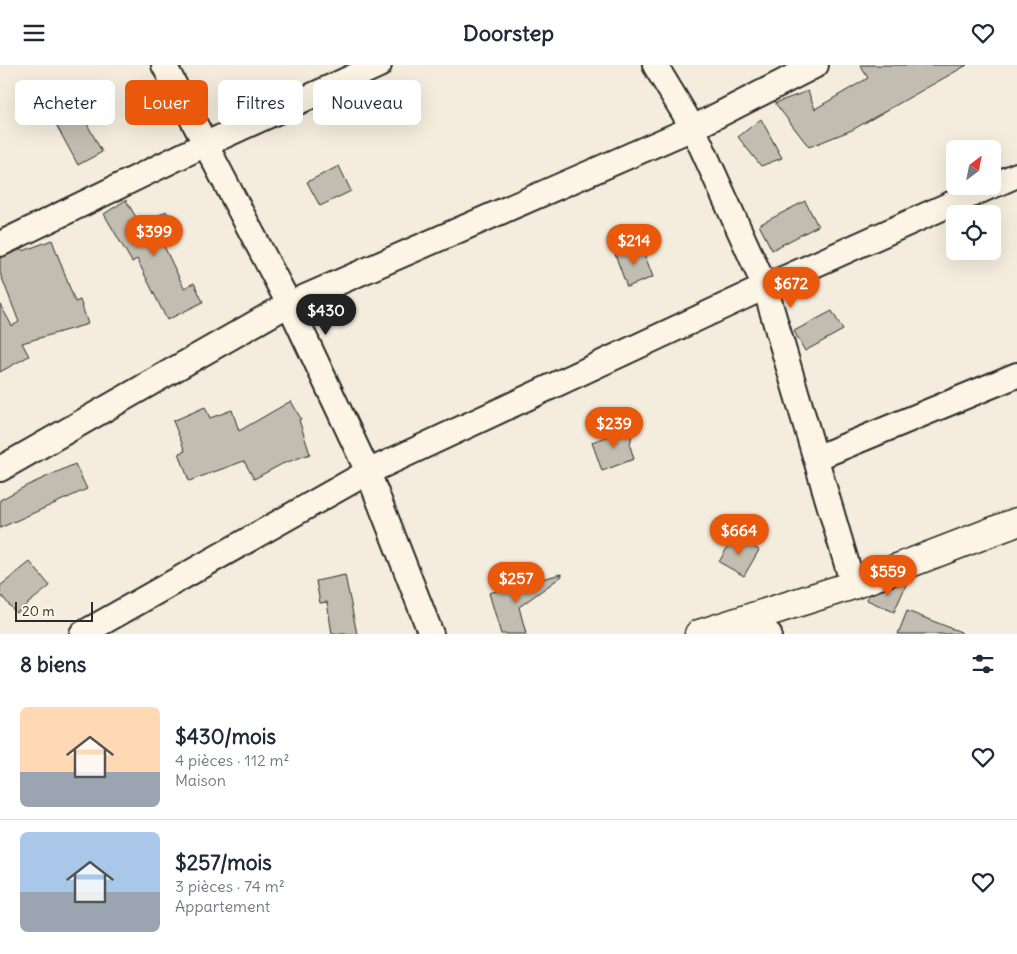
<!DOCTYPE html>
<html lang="fr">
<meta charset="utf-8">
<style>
:root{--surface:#fff;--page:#f6f6f7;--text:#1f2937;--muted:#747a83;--line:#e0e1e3;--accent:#ea580c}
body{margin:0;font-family:Delius,sans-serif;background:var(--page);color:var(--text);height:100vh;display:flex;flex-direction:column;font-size:19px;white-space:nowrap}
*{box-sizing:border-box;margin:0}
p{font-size:16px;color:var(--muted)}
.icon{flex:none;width:28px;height:28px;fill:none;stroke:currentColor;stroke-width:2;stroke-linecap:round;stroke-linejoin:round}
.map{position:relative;height:569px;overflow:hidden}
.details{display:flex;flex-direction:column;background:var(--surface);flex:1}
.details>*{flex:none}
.top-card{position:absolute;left:15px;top:15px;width:500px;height:45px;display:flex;gap:10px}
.needle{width:32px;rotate:32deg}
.controls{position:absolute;left:946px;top:75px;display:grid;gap:10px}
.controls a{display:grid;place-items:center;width:55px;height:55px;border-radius:8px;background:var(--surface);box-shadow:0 5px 20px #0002;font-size:25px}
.scale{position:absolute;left:15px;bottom:12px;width:78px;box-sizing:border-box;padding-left:5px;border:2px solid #2b2b2b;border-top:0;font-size:14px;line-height:18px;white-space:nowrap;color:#2b2b2b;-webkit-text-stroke:4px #fcf5e5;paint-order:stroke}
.price{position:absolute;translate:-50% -42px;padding:0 11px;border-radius:18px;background:var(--accent);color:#fff;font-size:16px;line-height:32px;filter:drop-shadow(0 1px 2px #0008)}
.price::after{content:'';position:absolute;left:50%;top:30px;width:15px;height:11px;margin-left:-8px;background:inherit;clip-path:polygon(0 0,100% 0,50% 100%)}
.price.on{background:#222;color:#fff}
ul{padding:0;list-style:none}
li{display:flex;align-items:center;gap:15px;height:125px;padding:0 20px}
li+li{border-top:1px solid var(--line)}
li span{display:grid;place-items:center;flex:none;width:140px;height:100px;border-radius:8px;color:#555}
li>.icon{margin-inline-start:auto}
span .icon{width:60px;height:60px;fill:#fffc;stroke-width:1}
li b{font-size:21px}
h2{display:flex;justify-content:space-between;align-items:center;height:60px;padding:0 20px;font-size:21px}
.pill{padding:0 18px;border-radius:8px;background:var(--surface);box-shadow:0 5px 20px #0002;font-size:18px;line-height:45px}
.pill.on{background:var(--accent);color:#fff}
header{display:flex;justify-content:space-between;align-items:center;height:65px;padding:0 20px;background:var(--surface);font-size:22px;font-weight:700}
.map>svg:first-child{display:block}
.building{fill:#c2bdb1;stroke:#2b2b2b}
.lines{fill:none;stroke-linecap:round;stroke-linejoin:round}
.street-casing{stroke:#2b2b2b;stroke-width:28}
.secondary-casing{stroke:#2b2b2b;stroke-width:31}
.street{stroke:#fcf5e5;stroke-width:24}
.secondary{stroke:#fcf5e5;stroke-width:28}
</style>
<header><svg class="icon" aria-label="menu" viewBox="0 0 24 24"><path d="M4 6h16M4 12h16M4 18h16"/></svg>Doorstep<svg class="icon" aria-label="heart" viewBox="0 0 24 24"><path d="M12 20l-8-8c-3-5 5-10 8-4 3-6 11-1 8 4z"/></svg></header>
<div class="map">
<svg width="1017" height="569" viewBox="0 0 1017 569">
<rect width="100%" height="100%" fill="#f4edde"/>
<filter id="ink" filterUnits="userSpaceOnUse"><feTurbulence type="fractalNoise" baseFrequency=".02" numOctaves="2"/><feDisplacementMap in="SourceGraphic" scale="10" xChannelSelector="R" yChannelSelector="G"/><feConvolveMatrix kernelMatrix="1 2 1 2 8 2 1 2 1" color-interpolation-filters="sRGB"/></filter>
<g filter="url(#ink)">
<g class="building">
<polygon points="860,0 967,0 852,65 809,82 775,38 808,26 815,44 868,13"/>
<polygon points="70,27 102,87 78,100 46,41"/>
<polygon points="761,54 782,93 761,101 738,72"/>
<polygon points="339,101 351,126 320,141 307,117"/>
<polygon points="126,135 141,161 166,146 179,169 163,179 184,223 194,218 203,237 167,255 137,194 132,197 104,149"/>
<polygon points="805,136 818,161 772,185 759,160"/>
<polygon points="52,175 75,237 80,235 88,259 22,278 29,291 0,307 0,239 12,261 19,257 0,208 0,193 22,184 23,186"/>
<polygon points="641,180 653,212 627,222 615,189"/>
<polygon points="832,246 843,265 805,286 794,266"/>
<polygon points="291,336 301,354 299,355 310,389 282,399 254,414 244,396 189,416 179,388 185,386 173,356 205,342 210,353 232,345 239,366"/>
<polygon points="633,362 630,381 634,394 602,406 592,377"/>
<polygon points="75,399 87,424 0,463 0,435 26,421"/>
<polygon points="734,471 759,485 744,511 719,497"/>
<polygon points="30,497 50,521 16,548 0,529 0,521"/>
<polygon points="561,509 562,511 519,542 526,569 501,569 489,528"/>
<polygon points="345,510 357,569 332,569 327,537 320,538 316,516"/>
<polygon points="902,518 906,520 894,547 867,535 869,530"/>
<polygon points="907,546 961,567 961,569 898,569"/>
</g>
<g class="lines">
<defs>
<g id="street">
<polyline points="164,0 289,239 368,407 431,569"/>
<polyline points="655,0 693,63 765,222 853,520"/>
<polyline points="992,121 1017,110"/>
<polyline points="0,179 206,79 379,0"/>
<polyline points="816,393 1017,310"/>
<polyline points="0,404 289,239 693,63 816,0"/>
<polyline points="745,553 769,569"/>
<polyline points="82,569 368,407 765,222 991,121"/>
</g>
<polyline id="secondary" points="699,569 853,520 1017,457"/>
</defs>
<use href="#street" class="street-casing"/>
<use href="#secondary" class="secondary-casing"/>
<use href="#street" class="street"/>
<use href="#secondary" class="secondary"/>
</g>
</g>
</svg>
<div class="controls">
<a><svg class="needle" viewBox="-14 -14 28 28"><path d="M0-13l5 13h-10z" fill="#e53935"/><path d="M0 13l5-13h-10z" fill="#747a83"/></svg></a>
<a><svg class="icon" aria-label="locate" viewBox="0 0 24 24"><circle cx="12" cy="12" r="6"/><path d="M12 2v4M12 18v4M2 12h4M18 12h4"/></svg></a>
</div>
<div class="scale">20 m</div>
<b class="price" style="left:154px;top:192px">$399</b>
<b class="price" style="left:634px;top:201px">$214</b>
<b class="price" style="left:791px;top:244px">$672</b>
<b class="price on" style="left:326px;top:271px">$430</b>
<b class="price" style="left:614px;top:384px">$239</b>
<b class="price" style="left:739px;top:491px">$664</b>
<b class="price" style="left:888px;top:532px">$559</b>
<b class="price" style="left:516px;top:539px">$257</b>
<div class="top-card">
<a class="pill">Acheter</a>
<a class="pill on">Louer</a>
<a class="pill">Filtres</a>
<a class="pill">Nouveau</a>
</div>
</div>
<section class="details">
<h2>8 biens<svg class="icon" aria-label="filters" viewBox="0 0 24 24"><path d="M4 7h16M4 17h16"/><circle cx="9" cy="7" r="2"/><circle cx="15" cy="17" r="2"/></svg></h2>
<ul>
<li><span style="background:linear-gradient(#ffd9b3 65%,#9aa5b1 0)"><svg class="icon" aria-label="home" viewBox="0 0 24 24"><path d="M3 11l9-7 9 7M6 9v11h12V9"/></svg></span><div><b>$430/mois</b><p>4 pièces · 112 m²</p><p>Maison</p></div><svg class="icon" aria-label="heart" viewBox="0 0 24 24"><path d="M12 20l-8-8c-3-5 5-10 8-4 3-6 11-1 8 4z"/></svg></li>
<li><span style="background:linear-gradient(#a9c7e8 60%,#9aa5b1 0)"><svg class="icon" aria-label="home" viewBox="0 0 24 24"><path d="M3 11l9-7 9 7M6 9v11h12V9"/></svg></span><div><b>$257/mois</b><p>3 pièces · 74 m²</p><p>Appartement</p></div><svg class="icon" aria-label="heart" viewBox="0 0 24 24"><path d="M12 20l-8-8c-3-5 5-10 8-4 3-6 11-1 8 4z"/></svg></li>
</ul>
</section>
